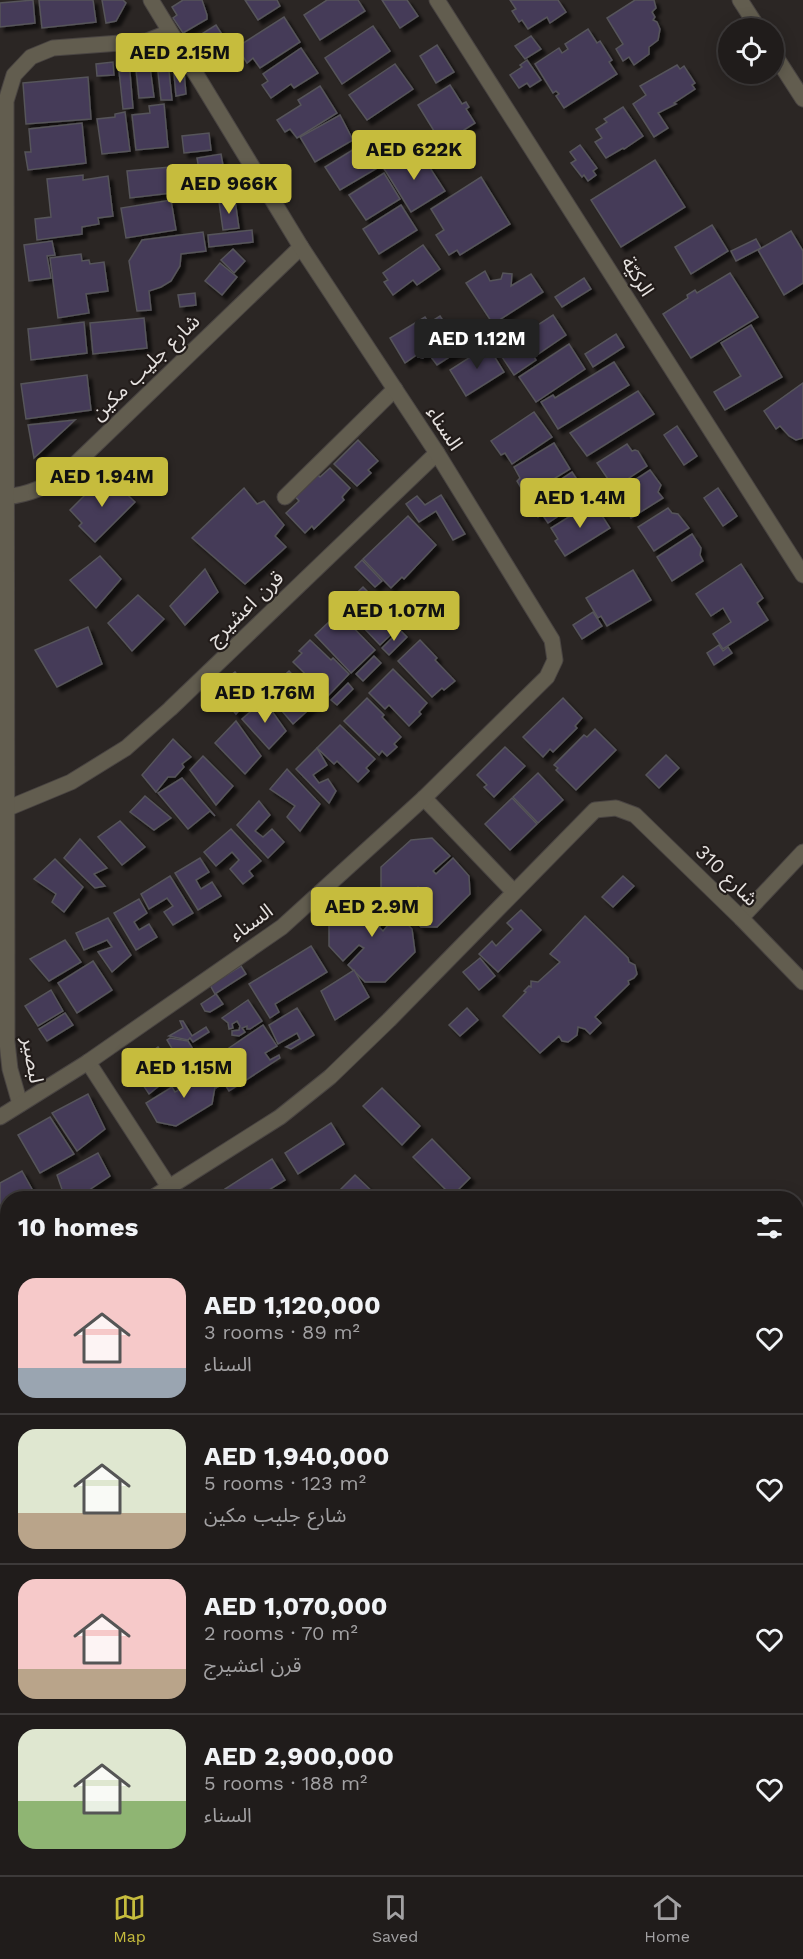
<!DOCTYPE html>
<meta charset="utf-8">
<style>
:root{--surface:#201c1b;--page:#282524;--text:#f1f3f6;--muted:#a2a1a3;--line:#3d3a3a;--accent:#c6bc3d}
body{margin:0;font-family:"Work Sans","Noto Sans Arabic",sans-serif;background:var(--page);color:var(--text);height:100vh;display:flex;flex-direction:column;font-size:22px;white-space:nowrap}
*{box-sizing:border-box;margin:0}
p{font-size:20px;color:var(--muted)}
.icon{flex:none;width:33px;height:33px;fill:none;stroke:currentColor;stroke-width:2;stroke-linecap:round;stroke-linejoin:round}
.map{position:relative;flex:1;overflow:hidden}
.drawer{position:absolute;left:0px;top:1191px;width:804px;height:684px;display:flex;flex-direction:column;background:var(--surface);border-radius:24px 24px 0 0;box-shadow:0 3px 15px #0003,0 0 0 2px var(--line)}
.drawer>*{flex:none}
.buttons{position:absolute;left:718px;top:18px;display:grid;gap:12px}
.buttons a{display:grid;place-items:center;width:66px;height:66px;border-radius:50%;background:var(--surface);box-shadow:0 3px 15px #0003,0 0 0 2px var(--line);font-size:30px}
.price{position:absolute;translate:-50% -51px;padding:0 14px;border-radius:6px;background:var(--accent);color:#111;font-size:20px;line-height:39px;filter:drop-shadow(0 2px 3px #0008)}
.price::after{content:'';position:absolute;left:50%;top:36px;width:18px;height:14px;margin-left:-9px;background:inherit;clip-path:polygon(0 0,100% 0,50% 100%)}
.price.on{background:#222;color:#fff}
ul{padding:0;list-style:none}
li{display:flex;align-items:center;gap:18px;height:150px;padding:0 18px}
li+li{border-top:2px solid var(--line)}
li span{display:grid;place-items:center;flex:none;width:168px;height:120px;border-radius:18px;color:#555}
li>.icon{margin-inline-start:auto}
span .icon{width:72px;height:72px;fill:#fffc;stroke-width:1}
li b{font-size:26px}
h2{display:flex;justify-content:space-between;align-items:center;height:72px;padding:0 18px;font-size:26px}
.dock{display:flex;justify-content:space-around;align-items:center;height:84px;border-top:2px solid var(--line);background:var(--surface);font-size:16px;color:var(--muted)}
.dock a{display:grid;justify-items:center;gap:3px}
.dock .on{color:var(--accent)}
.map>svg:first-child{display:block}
.green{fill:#2e4432}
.building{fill:#443b59;stroke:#56545a;stroke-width:1.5;filter:url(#shadow)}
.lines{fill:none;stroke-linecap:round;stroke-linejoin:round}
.street-casing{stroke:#494442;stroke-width:17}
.street{stroke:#625d4f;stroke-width:15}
.labels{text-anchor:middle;stroke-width:4.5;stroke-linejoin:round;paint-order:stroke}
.street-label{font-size:20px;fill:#e6e2e0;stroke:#221c1a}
</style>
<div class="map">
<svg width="803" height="1875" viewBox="0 0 803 1875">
<defs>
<filter id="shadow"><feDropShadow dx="4.5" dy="4.5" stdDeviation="1.5" flood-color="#0009"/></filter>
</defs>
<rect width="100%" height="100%" fill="#2b2624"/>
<polygon class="green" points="438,1868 489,1868 496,1875 445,1875"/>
<g class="building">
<polygon points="33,0 35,23 0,27 0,3"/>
<polygon points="39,0 93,0 96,22 42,28"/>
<polygon points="102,0 123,0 126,3 116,21 106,23"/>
<polygon points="183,0 202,0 207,15 207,19 183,33 173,18 177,15 172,7"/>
<polygon points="245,0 277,0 280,6 258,20"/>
<polygon points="327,0 358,0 365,11 320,40 304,15"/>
<polygon points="382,0 407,0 418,16 400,28"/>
<polygon points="510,0 558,0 566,12 550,23 547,17 528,29 522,20 519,22 512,11 516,9"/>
<polygon points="635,0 654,0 656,8 652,12 655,17 653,20 657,22 660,29 658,40 649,47 649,54 634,65 629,57 623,61 616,49 623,44 607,18"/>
<polygon points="284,17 300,42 260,68 253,58 247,63 237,47"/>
<polygon points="216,25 223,36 224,45 200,62 192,47 194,45 192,40"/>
<polygon points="373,26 390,51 342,84 325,58"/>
<polygon points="588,29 597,43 600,41 612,60 609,62 617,74 564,108 556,96 559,94 556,91 553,93 535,64 559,48 562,53 568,49 565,44"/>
<polygon points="531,36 541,49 525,59 515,46"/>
<polygon points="437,45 454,72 436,83 420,56"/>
<polygon points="301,48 318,73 294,88 291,84 271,98 262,85 268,81 263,74"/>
<polygon points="527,60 541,80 530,87 527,83 519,88 510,75 522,67 520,65"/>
<polygon points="118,61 129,61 133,108 123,109"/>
<polygon points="113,62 114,75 97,76 96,64"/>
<polygon points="395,64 413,89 367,120 349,95"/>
<polygon points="677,65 680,69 684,66 695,83 692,85 695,89 674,103 676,104 658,113 668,128 654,137 633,104 646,95 640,86"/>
<polygon points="150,67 154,97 139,98 136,69"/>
<polygon points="169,71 172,100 161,100 158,72"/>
<polygon points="184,72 186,94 176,96 174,73"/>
<polygon points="88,77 91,119 26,124 23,83"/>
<polygon points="450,85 462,104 466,102 469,107 466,109 475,123 442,144 418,105"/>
<polygon points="320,86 337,113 297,138 290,129 285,132 277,120 301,105 298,100"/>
<polygon points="164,104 168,147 136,150 132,115 150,113 149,106"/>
<polygon points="623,107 643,136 624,149 623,148 606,158 595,142 602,138 596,129 607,122 604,119"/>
<polygon points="125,112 130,151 102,154 97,119 115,117 115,114"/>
<polygon points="340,115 353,140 315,162 300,137"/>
<polygon points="82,123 86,163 28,170 25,152 31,152 29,129"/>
<polygon points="209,133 211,150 184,153 182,136"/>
<polygon points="364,143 379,167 340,190 325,167"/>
<polygon points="580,145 597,168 593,171 596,175 588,181 584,175 582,177 571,163 576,160 570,152"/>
<polygon points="409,150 419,165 425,160 445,191 411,212 383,167"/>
<polygon points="221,154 226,183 202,187 197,158"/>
<polygon points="655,160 685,207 621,247 591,200"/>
<polygon points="192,165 193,182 170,184 171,193 130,198 127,171"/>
<polygon points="384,173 400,199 366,220 349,195"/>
<polygon points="83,175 83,180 108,176 113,216 98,218 99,224 82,227 82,234 37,240 35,219 51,217 47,179"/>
<polygon points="481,177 510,224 460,255 457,250 449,255 436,235 444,230 431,209"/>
<polygon points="171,200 176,230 126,238 121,208"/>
<polygon points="235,200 239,228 223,230 219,202"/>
<polygon points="401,205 417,230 379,254 363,229"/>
<polygon points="712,225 728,251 691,274 675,247"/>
<polygon points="252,230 253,242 209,247 208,235"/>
<polygon points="791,231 803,251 803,283 784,295 758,250"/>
<polygon points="203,232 206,251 181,254 180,266 171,281 161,287 149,291 151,310 137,311 129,261 142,240"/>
<polygon points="756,239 761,248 736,261 731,251"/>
<polygon points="52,241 55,255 47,256 51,278 29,281 24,245"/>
<polygon points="423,245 440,269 417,285 413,280 393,295 384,282 388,280 383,273"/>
<polygon points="233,249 245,261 234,273 221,260"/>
<polygon points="81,254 82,261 89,260 90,264 104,262 108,291 86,294 89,313 58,318 50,258"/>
<polygon points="220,263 237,277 222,295 205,281"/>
<polygon points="485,271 490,281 501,279 503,273 512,274 511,286 531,274 543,292 493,324 466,283"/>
<polygon points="730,273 758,317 691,358 663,314 688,298 687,295 695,290 697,293"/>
<polygon points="584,278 591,289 562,307 555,297"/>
<polygon points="195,293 196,305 180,307 178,295"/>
<polygon points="553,315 566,335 534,357 536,360 514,375 498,351"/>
<polygon points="440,316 462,349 437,365 428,353 423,358 418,357 418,354 405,363 390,338 425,317 429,323"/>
<polygon points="144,318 147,348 93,354 90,323"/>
<polygon points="84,322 87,353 31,360 28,329"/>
<polygon points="751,325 782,377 725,410 714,392 741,376 721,343"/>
<polygon points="616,334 624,347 593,367 585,354"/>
<polygon points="486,343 504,372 466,396 450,370 472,356 470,353"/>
<polygon points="569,344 585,369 536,402 519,377"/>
<polygon points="614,362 629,385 558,429 541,402 553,395 555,398"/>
<polygon points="87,375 91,410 26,419 21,384"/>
<polygon points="803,383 803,438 796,440 789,436 780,426 776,429 764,411"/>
<polygon points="638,391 654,414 587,456 570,433"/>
<polygon points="534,412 552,437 512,464 505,453 501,455 491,441"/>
<polygon points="75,420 34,458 28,425"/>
<polygon points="677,426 697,456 684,465 664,435"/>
<polygon points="358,440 378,461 368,470 371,473 357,486 334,464"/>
<polygon points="554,443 570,469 526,496 517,481 520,478 514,467"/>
<polygon points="627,444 632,451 635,450 638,451 647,466 614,488 597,463"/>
<polygon points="330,468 350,488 342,497 344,500 314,529 312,526 305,533 286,513 299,501 293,494 315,472 320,477"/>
<polygon points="650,470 661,485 658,492 663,498 631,518 615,493"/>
<polygon points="572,472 588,496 548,523 542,514 538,517 528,501"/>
<polygon points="106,474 135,502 95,542 79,526 82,523 70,510"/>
<polygon points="244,488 257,504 264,501 284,525 275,536 286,547 245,584 192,538"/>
<polygon points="718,488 737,516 723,526 704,498"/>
<polygon points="441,495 465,534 453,540 436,511 419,522 406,504 417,496 425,505"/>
<polygon points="593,502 610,528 565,556 555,541 558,539 551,528"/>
<polygon points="668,508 672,513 678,514 689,528 654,551 638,527"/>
<polygon points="408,516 436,545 404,579 402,577 391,588 363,559"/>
<polygon points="692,534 701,548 700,555 703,561 672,581 657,557"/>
<polygon points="100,556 121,579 96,608 70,580"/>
<polygon points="362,560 382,581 375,587 355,567"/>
<polygon points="741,564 763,598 757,603 768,620 723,649 713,634 731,622 723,608 711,616 696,594"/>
<polygon points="205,569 218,592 185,625 170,606"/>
<polygon points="633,570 651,600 607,626 601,616 598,618 586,598"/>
<polygon points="363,587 385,609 388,607 404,622 380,645 343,606"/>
<polygon points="138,595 164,619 132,651 108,623"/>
<polygon points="593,612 602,626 582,639 573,625"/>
<polygon points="341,615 375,650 351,673 315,635 329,622 331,625"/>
<polygon points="88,627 102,664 57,687 35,650"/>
<polygon points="400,630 407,637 389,655 382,648"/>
<polygon points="310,640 331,660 333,658 349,674 328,696 293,662 302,653 299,651"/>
<polygon points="420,640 437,658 435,660 455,681 444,690 442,688 432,697 398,661"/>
<polygon points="719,645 723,651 728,647 732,653 714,665 707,653"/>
<polygon points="374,656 381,663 363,681 356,674"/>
<polygon points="393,669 427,703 419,712 421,714 409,726 389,705 385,709 369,693"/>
<polygon points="289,671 317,702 293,724 266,692"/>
<polygon points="235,672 253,694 236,714 214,687"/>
<polygon points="348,683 353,689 337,705 331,700"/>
<polygon points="367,698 384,715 382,717 401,737 394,744 397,747 387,756 382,751 379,755 344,721"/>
<polygon points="563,698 582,718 575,726 577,728 553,752 550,749 543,757 523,737"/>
<polygon points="264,700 286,731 269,749 242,719"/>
<polygon points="236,721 261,756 245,774 215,743"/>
<polygon points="340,725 375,759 366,768 369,771 358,782 337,761 334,764 317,748"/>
<polygon points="595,729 616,750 576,790 556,770 558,768 554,765 584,735 587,737"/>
<polygon points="173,739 191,757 182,764 184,767 175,777 168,777 156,792 142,775"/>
<polygon points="505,747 525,766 494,797 484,787 487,785 477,775"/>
<polygon points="317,748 327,765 313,775 319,783 328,779 336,791 329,803 296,769"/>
<polygon points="666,755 679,768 659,788 646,775"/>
<polygon points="203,756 233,786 216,805 190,770"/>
<polygon points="287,769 320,804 300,831 287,817 295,806 270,789"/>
<polygon points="538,773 563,800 538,823 513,797"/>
<polygon points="182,778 215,816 210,811 188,829 158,793"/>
<polygon points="145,796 171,818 154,830 130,812"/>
<polygon points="512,798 537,824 510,850 485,824"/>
<polygon points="259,801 270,815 255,831 263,837 272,829 284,842 268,858 237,825"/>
<polygon points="120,821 145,847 122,865 98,837"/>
<polygon points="231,829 261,861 249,871 253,876 243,884 230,869 239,860 232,852 216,866 204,852"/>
<polygon points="432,838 450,856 433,871 436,874 453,858 469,876 470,894 437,927 421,927 402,909 421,890 418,887 399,905 381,887 381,867 411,840"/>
<polygon points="80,839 107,868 94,874 105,886 95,888 64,858"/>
<polygon points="200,858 209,872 196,880 201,889 212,882 221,896 198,910 175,873"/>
<polygon points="55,859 83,887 64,912 52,902 56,894 34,879"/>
<polygon points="170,876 193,913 173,925 164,912 173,906 167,898 149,909 141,894"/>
<polygon points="623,876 634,886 613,907 602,897"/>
<polygon points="379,894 394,911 379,927 383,931 398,914 412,929 415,952 385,982 365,982 348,965 364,948 359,945 343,961 329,946 329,924 358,896"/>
<polygon points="139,899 147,913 134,922 139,930 149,924 157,937 136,950 114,913"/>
<polygon points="521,910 541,930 498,972 479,954 492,941 496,946 513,929 507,923"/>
<polygon points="585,916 628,958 629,962 635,965 637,974 634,978 628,981 629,984 595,1017 601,1023 590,1034 585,1029 578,1027 577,1035 568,1042 562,1041 559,1036 540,1053 503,1016 526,992 524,991 529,986 531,987 531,981 538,982 560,962 550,954"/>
<polygon points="108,918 131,955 112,972 98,952 112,947 107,940 84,950 76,933"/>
<polygon points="65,940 81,962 49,981 30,959"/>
<polygon points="311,946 327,972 275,1004 279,1012 270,1018 249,984"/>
<polygon points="480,958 495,976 479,990 463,972"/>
<polygon points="93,961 112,990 77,1013 58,983"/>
<polygon points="241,966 246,974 215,994 210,985"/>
<polygon points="354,970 369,997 335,1020 321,991"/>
<polygon points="51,990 63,1011 38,1026 25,1006"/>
<polygon points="216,994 223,1004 210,1012 205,1011 201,1004"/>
<polygon points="248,1000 262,1021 250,1029 247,1029 247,1026 242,1028 245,1032 239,1036 232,1035 232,1031 239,1030 240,1026 237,1021 232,1024 233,1028 229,1029 228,1023 222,1018"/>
<polygon points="297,1008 314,1035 291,1049 286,1047 300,1039 297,1033 278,1044 269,1025"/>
<polygon points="467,1008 478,1020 460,1036 449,1025"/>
<polygon points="65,1013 73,1025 47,1041 39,1029"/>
<polygon points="180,1021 183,1021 192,1036 206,1027 209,1032 193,1042 190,1038 188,1040 169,1036 183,1028"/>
<polygon points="263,1025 277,1046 265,1053 270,1060 279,1055 280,1058 229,1091 226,1086 235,1081 232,1078 216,1088 204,1065"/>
<polygon points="170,1038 188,1041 199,1059 195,1062 192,1057 187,1055 189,1066 184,1069 167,1040"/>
<polygon points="158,1047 176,1074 171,1077 169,1074 161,1080 164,1083 161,1084 143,1058"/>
<polygon points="142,1058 160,1085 149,1094 131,1067"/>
<polygon points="203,1067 215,1087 212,1104 176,1126 157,1122 146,1103 172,1087 175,1092 179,1090 175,1084"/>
<polygon points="382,1088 420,1126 402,1145 363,1106"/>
<polygon points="88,1094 105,1129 77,1151 52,1113"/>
<polygon points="50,1117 74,1154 40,1173 18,1135"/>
<polygon points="331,1123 344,1144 298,1174 285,1153"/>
<polygon points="432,1139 470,1178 452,1196 413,1157"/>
<polygon points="98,1153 110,1176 77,1198 65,1198 57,1175"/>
<polygon points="272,1159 285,1180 256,1198 232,1198 225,1189"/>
<polygon points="22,1171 37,1198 8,1198 7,1218 0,1205 0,1183"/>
<polygon points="355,1175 379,1198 332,1198"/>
<polygon points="482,1190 490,1198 474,1198"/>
<polygon points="604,1192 610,1198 597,1198"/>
<polygon points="8,1251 8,1265 2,1254"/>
<polygon points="8,1321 8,1351 0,1356 0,1326"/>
<polygon points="8,1409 8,1441 1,1445 0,1414"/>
<polygon points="8,1469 8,1486 0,1479 0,1476"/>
<polygon points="796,1503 803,1509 803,1546 796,1539"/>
<polygon points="0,1550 8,1557 8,1563 0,1571"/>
<polygon points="3,1597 5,1600 8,1598 8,1624 0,1615 0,1600"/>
<polygon points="796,1609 803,1615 803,1699 796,1692"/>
<polygon points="0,1639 8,1648 8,1671 0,1677"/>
<polygon points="796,1719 803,1726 803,1764 796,1771"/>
<polygon points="0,1761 8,1770 8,1783 0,1790"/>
<polygon points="8,1797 8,1814 0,1805"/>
<polygon points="53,1868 89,1868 93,1872 89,1875 60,1875"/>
<polygon points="182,1868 194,1868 201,1875 173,1875"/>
<polygon points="234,1868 236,1871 240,1868 289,1868 295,1875 226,1875"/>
<polygon points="361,1868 433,1868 424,1875 422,1873 419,1875 367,1875"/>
<polygon points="502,1868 543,1868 536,1875 510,1875"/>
<polygon points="564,1868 582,1868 589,1875 562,1875 565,1871 563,1869"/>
<polygon points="659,1868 695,1868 702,1875 665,1875"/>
<polygon points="745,1868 788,1868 795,1875 736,1875"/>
</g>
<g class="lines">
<defs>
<g id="street">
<polyline points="437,0 803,575"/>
<polyline points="740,0 758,28"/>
<polyline points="774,54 803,99"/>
<path d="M6,497C30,494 46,487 65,474L301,247"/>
<polyline points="285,497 395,389"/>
<polyline points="424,798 514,892"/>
<polyline points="6,809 71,782 126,748 170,709 437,453"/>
<polyline points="741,918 803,852"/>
<polyline points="88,1062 169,1187"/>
<polyline points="20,1104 10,1069 7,1042 6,101 14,75 31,57 53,48 147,41 170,32"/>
<polyline points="0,1117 88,1062 282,927 424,798 547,677 555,660 552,640 437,453 301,247 151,0"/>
<polyline points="152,1198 280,1117 330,1077 389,1020 595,810 616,808 635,815 741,918 803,982"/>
<polyline points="0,1297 8,1293"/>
</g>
</defs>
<use href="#street" class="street-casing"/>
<use href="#street" class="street"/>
</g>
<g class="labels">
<g class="street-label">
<text transform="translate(638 276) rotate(58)" y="7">الركيّة</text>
<text transform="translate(145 367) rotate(-44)" y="7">شارع جليب مكين</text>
<text transform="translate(445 428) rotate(57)" y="7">السناء</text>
<text transform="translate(245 608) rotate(-44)" y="7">قرن اعشيرج</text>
<text transform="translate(727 875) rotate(44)" y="7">شارع 310</text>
<text transform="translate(251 922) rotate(-36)" y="7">السناء</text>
<text transform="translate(33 1060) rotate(80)" y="7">لبصير</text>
</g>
</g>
</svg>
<div class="buttons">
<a><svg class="icon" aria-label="locate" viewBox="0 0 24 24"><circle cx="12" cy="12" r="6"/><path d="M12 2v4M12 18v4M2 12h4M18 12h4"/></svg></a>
</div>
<b class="price" style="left:180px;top:84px">AED 2.15M</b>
<b class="price" style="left:414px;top:181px">AED 622K</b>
<b class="price" style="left:229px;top:215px">AED 966K</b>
<b class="price on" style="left:477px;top:370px">AED 1.12M</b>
<b class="price" style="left:102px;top:508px">AED 1.94M</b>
<b class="price" style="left:580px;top:529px">AED 1.4M</b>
<b class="price" style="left:394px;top:642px">AED 1.07M</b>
<b class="price" style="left:265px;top:724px">AED 1.76M</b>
<b class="price" style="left:372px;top:938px">AED 2.9M</b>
<b class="price" style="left:184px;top:1099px">AED 1.15M</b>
<section class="drawer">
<h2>10 homes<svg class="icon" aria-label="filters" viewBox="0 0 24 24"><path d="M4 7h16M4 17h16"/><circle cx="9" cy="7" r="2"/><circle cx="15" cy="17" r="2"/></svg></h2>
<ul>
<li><span style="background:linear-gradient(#f6c9c9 75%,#9aa5b1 0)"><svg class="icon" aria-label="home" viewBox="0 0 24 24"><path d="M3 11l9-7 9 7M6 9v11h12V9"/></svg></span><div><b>AED 1,120,000</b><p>3 rooms · 89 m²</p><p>السناء</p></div><svg class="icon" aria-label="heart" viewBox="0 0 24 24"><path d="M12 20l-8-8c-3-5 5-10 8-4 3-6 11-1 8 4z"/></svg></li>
<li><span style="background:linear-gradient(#dfe7d0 70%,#b9a48a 0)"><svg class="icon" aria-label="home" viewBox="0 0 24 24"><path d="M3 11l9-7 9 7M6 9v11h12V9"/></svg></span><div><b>AED 1,940,000</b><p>5 rooms · 123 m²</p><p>شارع جليب مكين</p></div><svg class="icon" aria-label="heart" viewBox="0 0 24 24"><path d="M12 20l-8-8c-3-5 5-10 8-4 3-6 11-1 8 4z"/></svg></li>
<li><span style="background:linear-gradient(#f6c9c9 75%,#b9a48a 0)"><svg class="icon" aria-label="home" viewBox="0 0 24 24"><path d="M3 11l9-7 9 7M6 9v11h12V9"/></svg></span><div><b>AED 1,070,000</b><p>2 rooms · 70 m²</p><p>قرن اعشيرج</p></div><svg class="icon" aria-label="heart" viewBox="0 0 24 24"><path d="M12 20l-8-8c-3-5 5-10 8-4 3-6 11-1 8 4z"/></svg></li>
<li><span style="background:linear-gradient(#dfe7d0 60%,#8fb573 0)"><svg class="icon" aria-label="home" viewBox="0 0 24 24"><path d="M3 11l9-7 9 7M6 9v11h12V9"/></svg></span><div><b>AED 2,900,000</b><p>5 rooms · 188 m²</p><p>السناء</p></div><svg class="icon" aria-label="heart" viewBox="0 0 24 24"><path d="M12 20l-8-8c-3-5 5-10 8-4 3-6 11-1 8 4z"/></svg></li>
</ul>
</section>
</div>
<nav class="dock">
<a class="on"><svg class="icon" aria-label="map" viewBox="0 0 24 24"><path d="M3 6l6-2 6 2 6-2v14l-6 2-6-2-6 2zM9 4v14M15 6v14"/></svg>Map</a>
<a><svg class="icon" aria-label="saved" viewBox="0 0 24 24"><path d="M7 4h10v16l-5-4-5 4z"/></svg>Saved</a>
<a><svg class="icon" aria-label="home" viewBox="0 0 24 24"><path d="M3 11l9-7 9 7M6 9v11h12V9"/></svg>Home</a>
</nav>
